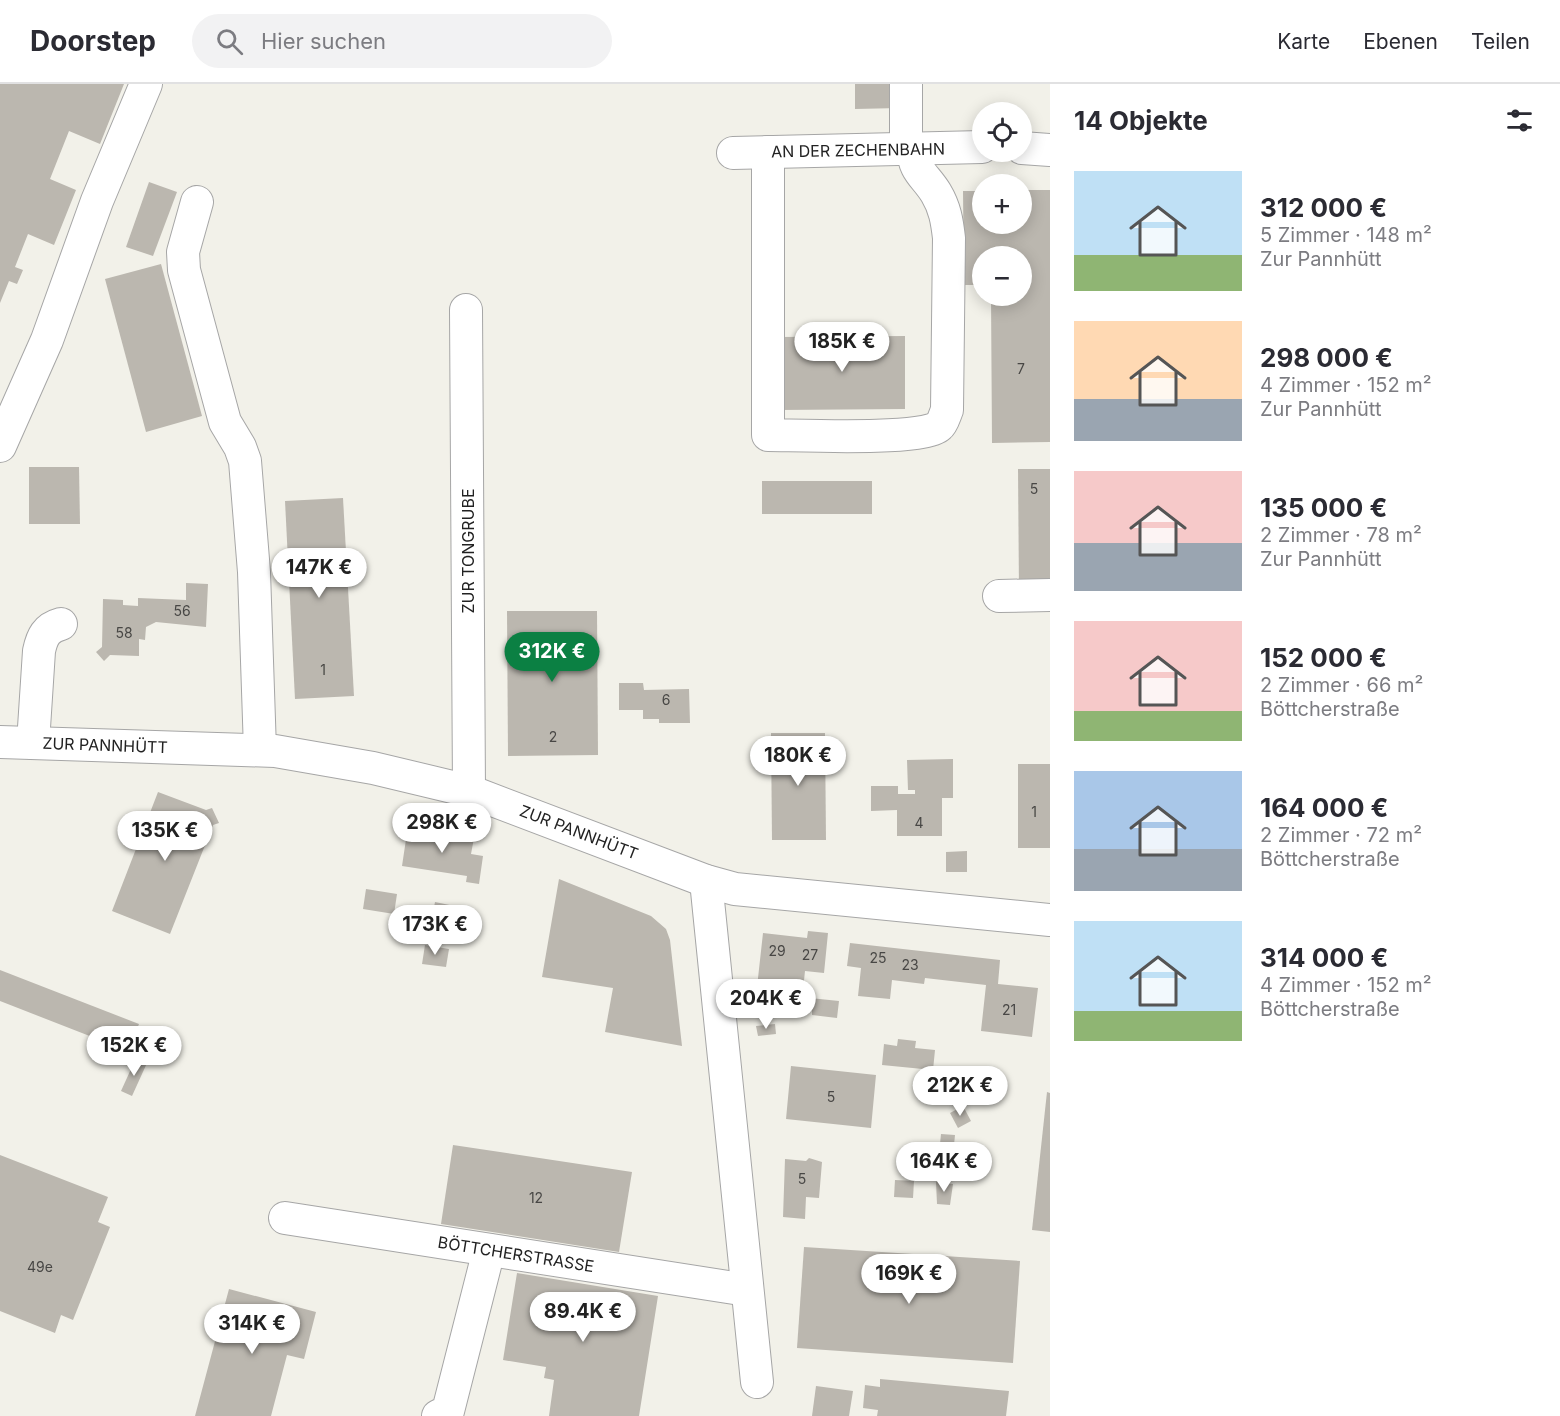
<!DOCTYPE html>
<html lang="de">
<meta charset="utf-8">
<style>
:root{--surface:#fff;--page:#f2f2f3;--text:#2b2b33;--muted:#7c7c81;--line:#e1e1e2;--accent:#0b8043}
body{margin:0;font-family:Inter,sans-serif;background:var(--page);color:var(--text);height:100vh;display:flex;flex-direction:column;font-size:22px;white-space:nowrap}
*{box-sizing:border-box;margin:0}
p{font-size:20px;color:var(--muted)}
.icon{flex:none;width:33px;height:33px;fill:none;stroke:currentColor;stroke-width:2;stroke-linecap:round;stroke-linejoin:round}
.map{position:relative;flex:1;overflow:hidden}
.panel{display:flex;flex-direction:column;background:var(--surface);width:510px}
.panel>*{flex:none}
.controls{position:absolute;left:972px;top:18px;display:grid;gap:12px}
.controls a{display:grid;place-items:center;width:60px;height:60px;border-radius:50%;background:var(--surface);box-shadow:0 3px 15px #0003;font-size:30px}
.price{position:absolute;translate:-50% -51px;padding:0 14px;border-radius:21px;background:#fff;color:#222;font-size:20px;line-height:39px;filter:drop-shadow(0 2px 3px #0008)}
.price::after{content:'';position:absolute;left:50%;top:36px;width:18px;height:14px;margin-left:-9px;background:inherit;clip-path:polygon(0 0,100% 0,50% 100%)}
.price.selected{background:var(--accent);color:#fff}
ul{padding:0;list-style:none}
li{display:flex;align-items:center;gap:18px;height:150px;padding:0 24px}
li span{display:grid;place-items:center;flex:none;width:168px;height:120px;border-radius:0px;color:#555}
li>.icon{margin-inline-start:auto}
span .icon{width:72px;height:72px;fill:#fffc;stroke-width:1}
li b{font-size:26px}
h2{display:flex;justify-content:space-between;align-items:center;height:72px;padding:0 24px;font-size:26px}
header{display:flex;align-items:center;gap:36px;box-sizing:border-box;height:84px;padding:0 30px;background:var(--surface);border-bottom:2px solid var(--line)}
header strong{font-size:28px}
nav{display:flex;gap:33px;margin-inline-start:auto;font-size:21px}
.search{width:420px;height:54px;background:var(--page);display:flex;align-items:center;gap:15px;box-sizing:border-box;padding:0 21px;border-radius:33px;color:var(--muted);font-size:22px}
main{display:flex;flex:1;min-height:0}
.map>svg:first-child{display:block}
.building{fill:#bbb7af}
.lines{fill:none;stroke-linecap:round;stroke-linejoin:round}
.minor-casing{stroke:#a6a6a6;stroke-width:34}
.minor{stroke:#fff;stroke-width:32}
.labels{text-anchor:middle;stroke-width:6;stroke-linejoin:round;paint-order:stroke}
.number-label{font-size:14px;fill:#484745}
.street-label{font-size:16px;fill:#222;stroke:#fff}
</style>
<header>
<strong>Doorstep</strong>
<div class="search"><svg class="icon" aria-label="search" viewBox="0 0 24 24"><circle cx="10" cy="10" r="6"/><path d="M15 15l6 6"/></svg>Hier suchen</div>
<nav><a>Karte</a><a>Ebenen</a><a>Teilen</a></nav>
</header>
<main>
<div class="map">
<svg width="1050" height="1332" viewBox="0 0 1050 1332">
<rect width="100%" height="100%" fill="#f2f1e9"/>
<g class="building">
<polygon points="0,0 124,0 100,60 69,47 50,95 76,106 54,161 28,150 15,183 23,186 17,200 9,197 0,219"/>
<polygon points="855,0 899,0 900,24 855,25"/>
<polygon points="149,98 177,108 153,172 126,163"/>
<polygon points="1022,106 1050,106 1050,358 992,359 991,212 1022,212 1022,172 982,172 982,201 964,201 963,107 982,107 982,140 1022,140"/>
<polygon points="161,180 202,332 146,348 105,195"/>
<polygon points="905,252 905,325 779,326 779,253"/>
<polygon points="29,383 79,383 80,440 29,440"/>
<polygon points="1018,385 1050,385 1050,507 1019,507"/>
<rect x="762" y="397" width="110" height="33"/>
<polygon points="343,414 354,612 295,615 285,417"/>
<polygon points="186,499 208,500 206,543 156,538 146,543 145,556 139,555 139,572 110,571 104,577 96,568 102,563 103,515 123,516 123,521 138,522 138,514 186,516"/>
<polygon points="507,527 597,527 598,671 508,672"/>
<polygon points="619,599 643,599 644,606 689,605 690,639 659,639 659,635 643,635 643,626 619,626"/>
<polygon points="771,649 825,649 826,756 772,756"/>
<polygon points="953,675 953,714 942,714 942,752 897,752 897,726 871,727 871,702 898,702 898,710 915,710 915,706 908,706 907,676"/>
<rect x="1018" y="680" width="32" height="84"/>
<polygon points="158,708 206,726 212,724 219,739 213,741 170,850 112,827"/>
<polygon points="408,742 474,754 471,770 483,772 479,800 466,798 467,792 402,782"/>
<polygon points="967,767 967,788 946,788 946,768"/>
<polygon points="559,795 651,832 666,845 670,856 682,962 605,948 613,904 542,893"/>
<polygon points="366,805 397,810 394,830 363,825"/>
<polygon points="435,818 469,825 466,841 432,833"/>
<polygon points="808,847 828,849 824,889 805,887 802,915 788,914 788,920 760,917 761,904 757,903 763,849 807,854"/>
<polygon points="850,859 1000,876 998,900 1038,904 1032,953 981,947 986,901 925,894 924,900 892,896 890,915 858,912 861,884 847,882"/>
<polygon points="425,861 449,865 446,883 422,880"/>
<polygon points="0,886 139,940 128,967 0,917"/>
<polygon points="810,914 839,917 837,934 812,931 812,926 809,926"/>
<polygon points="775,940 776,950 758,952 756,942"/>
<polygon points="898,955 916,957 915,964 935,966 933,986 882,981 884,960 897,962"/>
<polygon points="136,974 147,979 132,1012 121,1007"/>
<polygon points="791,982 876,991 871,1044 786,1035"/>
<polygon points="948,998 965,998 964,1016 948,1016"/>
<polygon points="1047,1008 1050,1009 1050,1148 1032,1146"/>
<polygon points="963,1022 971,1037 958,1044 950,1029"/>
<polygon points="941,1050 955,1051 952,1081 938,1080"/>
<polygon points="453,1061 632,1088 619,1168 441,1140"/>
<polygon points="0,1071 108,1113 98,1138 110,1143 73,1236 61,1231 55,1249 0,1227"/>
<polygon points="809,1074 822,1078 819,1114 806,1113 805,1135 783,1133 785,1075 806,1077"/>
<polygon points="895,1096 914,1097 913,1114 894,1113"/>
<polygon points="936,1098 953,1100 950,1121 937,1120"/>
<polygon points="804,1163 1020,1177 1013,1279 797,1264"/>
<polygon points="517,1189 658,1212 639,1332 549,1332 554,1296 544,1294 546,1283 503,1276"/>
<polygon points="229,1205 316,1228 304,1275 287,1271 271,1332 195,1332"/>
<polygon points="880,1295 1009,1307 1006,1332 877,1332 878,1326 863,1324 865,1301 880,1303"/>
<polygon points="816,1302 853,1307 849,1332 812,1332"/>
</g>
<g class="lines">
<defs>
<g id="minor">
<polyline points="1022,64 1050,66"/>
<polyline points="906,65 906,0"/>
<path d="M768,68V351C795,351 924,357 939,342C943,339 945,330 947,326L949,154C947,137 945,124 936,109C925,91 914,88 913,65"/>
<polyline points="733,69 982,63"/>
<polyline points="197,118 183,168 184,186 225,338 240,363 245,377 254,488 260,666"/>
<polyline points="466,226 469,707"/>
<polyline points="0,362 47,256 97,117 146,0"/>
<polyline points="999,512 1050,511"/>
<polyline points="0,658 275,667 373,684 469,707 706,797 735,805 1050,836"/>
<path d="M33,659L39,567C42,553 46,544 61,540"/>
<polyline points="706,797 757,1298"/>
<polyline points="285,1134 747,1206"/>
<polyline points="438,1332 448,1327 489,1166"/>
</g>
</defs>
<use href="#minor" class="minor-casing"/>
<use href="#minor" class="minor"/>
</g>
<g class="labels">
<g class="number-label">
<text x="1021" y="290">7</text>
<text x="1034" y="410">5</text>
<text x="182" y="532">56</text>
<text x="124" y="554">58</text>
<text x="323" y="591">1</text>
<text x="666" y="621">6</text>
<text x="553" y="658">2</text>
<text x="1034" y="733">1</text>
<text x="919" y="744">4</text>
<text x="777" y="872">29</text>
<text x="810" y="876">27</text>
<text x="878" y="879">25</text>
<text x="910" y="886">23</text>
<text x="1009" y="931">21</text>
<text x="831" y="1018">5</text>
<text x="802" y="1100">5</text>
<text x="536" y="1119">12</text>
<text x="40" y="1188">49e</text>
</g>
<g class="street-label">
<text transform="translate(858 66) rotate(-1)" y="6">AN DER ZECHENBAHN</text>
<text transform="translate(468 467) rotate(-90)" y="6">ZUR TONGRUBE</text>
<text transform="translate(105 661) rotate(2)" y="6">ZUR PANNHÜTT</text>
<text transform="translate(579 748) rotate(21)" y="6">ZUR PANNHÜTT</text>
<text transform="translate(516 1170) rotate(9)" y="6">BÖTTCHERSTRASSE</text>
</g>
</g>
</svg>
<div class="controls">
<a><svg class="icon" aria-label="locate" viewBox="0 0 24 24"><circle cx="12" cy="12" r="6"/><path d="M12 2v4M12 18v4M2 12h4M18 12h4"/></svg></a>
<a>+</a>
<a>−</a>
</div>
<b class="price" style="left:842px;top:289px">185K €</b>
<b class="price" style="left:319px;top:515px">147K €</b>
<b class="price selected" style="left:552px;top:599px">312K €</b>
<b class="price" style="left:798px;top:703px">180K €</b>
<b class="price" style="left:442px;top:770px">298K €</b>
<b class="price" style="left:165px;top:778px">135K €</b>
<b class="price" style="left:435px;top:872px">173K €</b>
<b class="price" style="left:766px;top:946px">204K €</b>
<b class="price" style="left:134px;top:993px">152K €</b>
<b class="price" style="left:960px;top:1033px">212K €</b>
<b class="price" style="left:944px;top:1109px">164K €</b>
<b class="price" style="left:909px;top:1221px">169K €</b>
<b class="price" style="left:583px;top:1259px">89.4K €</b>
<b class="price" style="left:252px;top:1271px">314K €</b>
</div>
<section class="panel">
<h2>14 Objekte<svg class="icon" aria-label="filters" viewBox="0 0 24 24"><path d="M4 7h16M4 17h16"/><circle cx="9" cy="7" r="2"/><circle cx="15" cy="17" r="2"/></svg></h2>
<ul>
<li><span style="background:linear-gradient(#bfe0f5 70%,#8fb573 0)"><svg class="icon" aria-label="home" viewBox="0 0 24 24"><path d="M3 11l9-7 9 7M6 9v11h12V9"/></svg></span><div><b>312 000 €</b><p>5 Zimmer · 148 m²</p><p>Zur Pannhütt</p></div></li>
<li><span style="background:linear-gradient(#ffd9b3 65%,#9aa5b1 0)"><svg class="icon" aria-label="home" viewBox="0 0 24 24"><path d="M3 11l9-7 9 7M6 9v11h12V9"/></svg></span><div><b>298 000 €</b><p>4 Zimmer · 152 m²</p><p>Zur Pannhütt</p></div></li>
<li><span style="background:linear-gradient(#f6c9c9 60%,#9aa5b1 0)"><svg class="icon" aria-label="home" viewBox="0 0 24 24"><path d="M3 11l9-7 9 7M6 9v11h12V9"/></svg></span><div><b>135 000 €</b><p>2 Zimmer · 78 m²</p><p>Zur Pannhütt</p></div></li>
<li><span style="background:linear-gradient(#f6c9c9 75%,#8fb573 0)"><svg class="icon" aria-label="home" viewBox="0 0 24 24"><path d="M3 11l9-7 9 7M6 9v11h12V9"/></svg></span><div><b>152 000 €</b><p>2 Zimmer · 66 m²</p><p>Böttcherstraße</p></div></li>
<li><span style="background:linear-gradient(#a9c7e8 65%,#9aa5b1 0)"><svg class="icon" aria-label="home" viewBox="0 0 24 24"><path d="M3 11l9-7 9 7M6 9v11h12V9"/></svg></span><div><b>164 000 €</b><p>2 Zimmer · 72 m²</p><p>Böttcherstraße</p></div></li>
<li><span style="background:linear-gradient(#bfe0f5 75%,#8fb573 0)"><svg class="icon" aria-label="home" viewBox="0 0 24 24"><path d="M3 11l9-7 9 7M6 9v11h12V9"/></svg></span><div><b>314 000 €</b><p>4 Zimmer · 152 m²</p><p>Böttcherstraße</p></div></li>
</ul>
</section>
</main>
